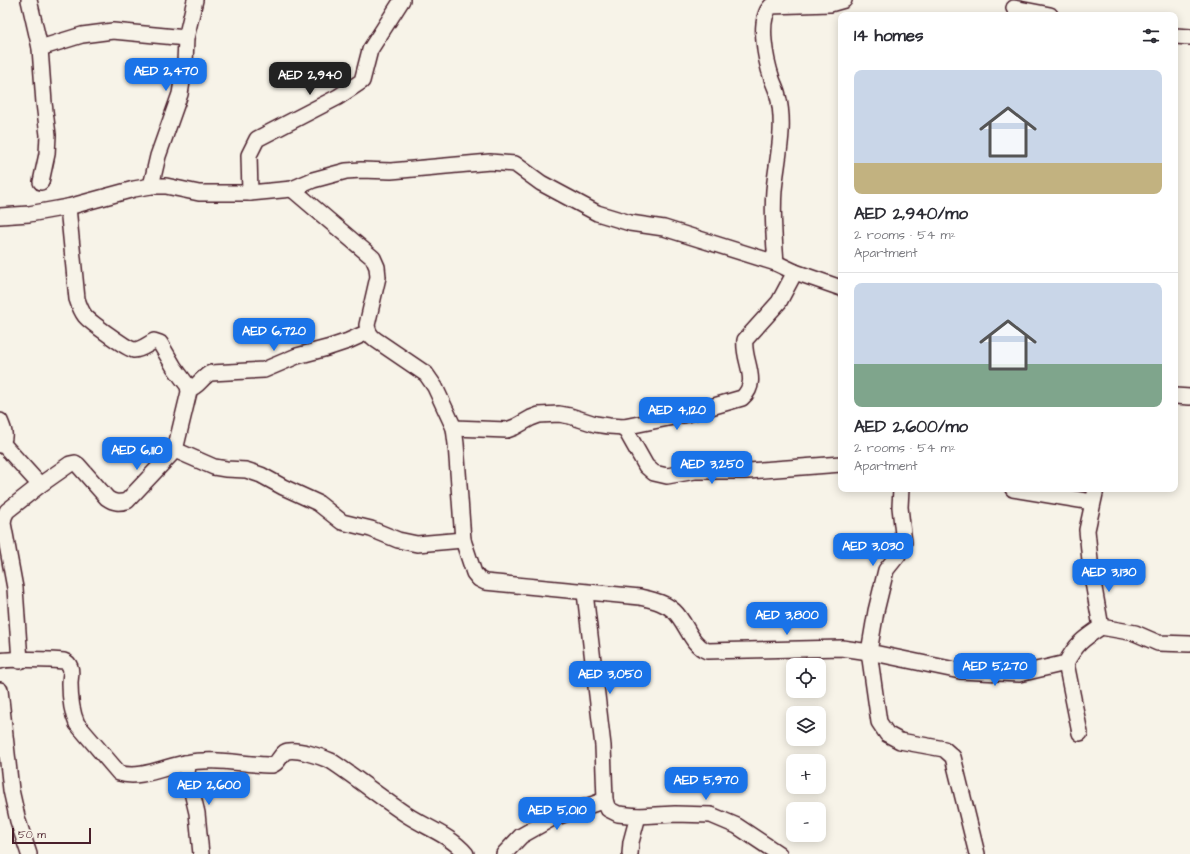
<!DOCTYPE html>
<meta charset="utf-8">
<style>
:root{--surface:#fff;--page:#f2f2f3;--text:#2b2b33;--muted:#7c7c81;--line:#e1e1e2;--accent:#1a73e8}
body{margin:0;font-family:"Architects Daughter",sans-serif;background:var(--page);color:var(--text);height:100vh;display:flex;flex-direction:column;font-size:15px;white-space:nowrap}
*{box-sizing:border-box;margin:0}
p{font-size:13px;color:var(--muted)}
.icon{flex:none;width:22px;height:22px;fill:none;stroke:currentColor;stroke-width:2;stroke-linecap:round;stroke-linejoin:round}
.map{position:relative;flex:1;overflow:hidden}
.drawer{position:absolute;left:838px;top:12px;width:340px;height:480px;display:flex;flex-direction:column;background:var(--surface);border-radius:8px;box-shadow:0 2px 10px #0003}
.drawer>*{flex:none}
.tools{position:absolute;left:786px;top:658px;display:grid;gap:8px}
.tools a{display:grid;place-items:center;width:40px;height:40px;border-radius:8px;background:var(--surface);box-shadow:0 2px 10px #0003;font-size:20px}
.scale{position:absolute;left:12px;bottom:10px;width:79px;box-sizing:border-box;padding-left:4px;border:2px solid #4a1f2b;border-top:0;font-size:11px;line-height:14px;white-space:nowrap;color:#4a1f2b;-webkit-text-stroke:3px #f7f3e8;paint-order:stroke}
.price{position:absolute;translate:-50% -34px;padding:0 9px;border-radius:8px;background:var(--accent);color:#fff;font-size:13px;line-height:26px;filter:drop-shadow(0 1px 2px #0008)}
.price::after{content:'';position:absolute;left:50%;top:24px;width:12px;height:9px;margin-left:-6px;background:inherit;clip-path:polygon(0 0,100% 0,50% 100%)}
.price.selected{background:#222;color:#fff}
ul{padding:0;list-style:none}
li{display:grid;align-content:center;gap:8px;height:212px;padding:0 16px}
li+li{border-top:1px solid var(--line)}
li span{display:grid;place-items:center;height:124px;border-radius:8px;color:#555}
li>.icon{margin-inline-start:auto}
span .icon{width:72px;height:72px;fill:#fffc;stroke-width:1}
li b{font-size:17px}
h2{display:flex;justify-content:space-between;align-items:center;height:48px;padding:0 16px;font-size:17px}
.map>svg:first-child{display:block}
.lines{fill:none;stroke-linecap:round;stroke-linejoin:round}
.minor-casing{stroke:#4a1f2b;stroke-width:18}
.minor{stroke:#f7f3e8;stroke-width:15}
</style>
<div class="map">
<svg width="1190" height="854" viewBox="0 0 1190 854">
<rect width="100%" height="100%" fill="#f7f3e8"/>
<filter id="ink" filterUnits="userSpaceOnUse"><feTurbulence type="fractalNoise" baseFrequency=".025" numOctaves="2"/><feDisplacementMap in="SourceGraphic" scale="8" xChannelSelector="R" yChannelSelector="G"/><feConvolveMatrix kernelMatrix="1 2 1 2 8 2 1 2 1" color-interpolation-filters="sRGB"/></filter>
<g filter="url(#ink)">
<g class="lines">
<defs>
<g id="minor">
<polyline points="29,0 40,48 44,103 48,135 47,154 41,182"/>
<polyline points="1014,8 1050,15"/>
<polyline points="1175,36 1190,37"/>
<polyline points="40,48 82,35 113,31 186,38"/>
<polyline points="151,186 158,156 180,94 185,63 186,38 195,0"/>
<path d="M292,189L373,258L377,267L378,277L367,325C368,332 370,336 376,340L426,374L435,387L454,428L456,444L463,540L474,573L479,579L485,582L640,597C652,600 664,602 674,611C687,623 690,644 707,651L842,648L869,652L879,722L887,734L900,741L944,749L953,757L977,854"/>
<polyline points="250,193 249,155 257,139 338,97 362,81 370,50 402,0"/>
<polyline points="0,216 29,214 68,207 134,189 151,186 166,186 199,193 250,193 292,189 313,180 346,171 361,170 391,171 490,162 515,164 541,183 597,213 630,223 664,228 776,263 795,272 841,288"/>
<path d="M776,263C774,239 772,215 774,190C777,159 786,127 778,96C777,90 774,85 772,79C766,61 757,20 771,6L830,4L844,0"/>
<path d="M189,389C199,387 202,376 211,373L264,370L297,356L327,348L348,341L368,332"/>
<polyline points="1175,396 1190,397"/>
<path d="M0,421C4,430 7,438 0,445"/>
<polyline points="624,427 646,466 654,473 667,476 695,471 749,471 841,464"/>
<path d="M454,428L507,430L515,427L531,418L539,415L559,414L570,416L595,424L609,426L624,427L683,415L742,398C761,381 742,360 745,340L779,302L795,272"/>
<polyline points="2,443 40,485"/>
<polyline points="175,450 214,467 226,469 246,470 261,475 283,487 318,503 342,522 371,529 398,540 417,544 463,540"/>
<path d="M901,489L900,507L904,543L898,555L886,570L876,611L869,652L960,671L1019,674L1066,663C1076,644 1083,639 1101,627"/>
<polyline points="1013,489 1092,502"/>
<polyline points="1096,489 1087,530 1091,571 1101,627 1135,633 1158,643 1190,644"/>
<polyline points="585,593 603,746 605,800 608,809 618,814 638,816 675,814 711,815 737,826 779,854"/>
<path d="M0,661C5,658 54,660 64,661C67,662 69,664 70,667C72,672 70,678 70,683C70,696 72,713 77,724L119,773C140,780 166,766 186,763C214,757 244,765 272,765C279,763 279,756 285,752C294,747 322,757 331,761C357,778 381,798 407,815C427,828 450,835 466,854"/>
<path d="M20,661L15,588L3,523L4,517L7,511L40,485L70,464L75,463L78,465L107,498C114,503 119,503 127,501L175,450L189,392L188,386L174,367L160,343L154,341C148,344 141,350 134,350C127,349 90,322 85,316C81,311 79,305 77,299L68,207"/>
<polyline points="1066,663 1080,733"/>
<polyline points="0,690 11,790 18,821 29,854"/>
<polyline points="185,763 197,813 201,854"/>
<polyline points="504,854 521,836 551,819 605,800"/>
<polyline points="630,854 631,842 638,816"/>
</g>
</defs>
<use href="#minor" class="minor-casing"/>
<use href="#minor" class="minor"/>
</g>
</g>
</svg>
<div class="tools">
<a><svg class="icon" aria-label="locate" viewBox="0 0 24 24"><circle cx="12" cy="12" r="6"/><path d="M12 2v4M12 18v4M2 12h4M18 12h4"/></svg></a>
<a><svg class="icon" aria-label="layers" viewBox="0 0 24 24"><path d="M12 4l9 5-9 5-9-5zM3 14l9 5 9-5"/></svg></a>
<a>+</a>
<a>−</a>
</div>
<div class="scale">50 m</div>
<b class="price" style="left:166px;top:92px">AED 2,470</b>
<b class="price selected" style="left:310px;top:96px">AED 2,940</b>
<b class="price" style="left:274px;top:352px">AED 6,720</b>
<b class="price" style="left:677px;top:431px">AED 4,120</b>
<b class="price" style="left:137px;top:471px">AED 6,110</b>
<b class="price" style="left:712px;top:485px">AED 3,250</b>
<b class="price" style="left:873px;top:567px">AED 3,030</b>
<b class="price" style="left:1109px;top:593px">AED 3,130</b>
<b class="price" style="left:787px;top:636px">AED 3,800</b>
<b class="price" style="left:995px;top:687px">AED 5,270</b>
<b class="price" style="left:610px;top:695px">AED 3,050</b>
<b class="price" style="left:706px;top:801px">AED 5,970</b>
<b class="price" style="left:209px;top:806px">AED 2,600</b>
<b class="price" style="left:557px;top:831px">AED 5,010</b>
<section class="drawer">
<h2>14 homes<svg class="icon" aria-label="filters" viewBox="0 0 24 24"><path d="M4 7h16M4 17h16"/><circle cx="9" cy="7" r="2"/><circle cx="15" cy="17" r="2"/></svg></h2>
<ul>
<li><span style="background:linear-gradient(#c9d6e8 75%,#c2b280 0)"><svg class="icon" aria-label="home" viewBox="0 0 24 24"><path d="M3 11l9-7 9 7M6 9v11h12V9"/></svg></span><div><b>AED 2,940/mo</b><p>2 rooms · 54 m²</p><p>Apartment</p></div></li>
<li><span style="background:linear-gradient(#c9d6e8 65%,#7fa58c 0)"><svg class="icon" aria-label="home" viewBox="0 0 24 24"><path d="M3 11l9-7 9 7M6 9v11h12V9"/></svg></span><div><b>AED 2,600/mo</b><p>2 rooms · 54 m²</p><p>Apartment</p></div></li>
</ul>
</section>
</div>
